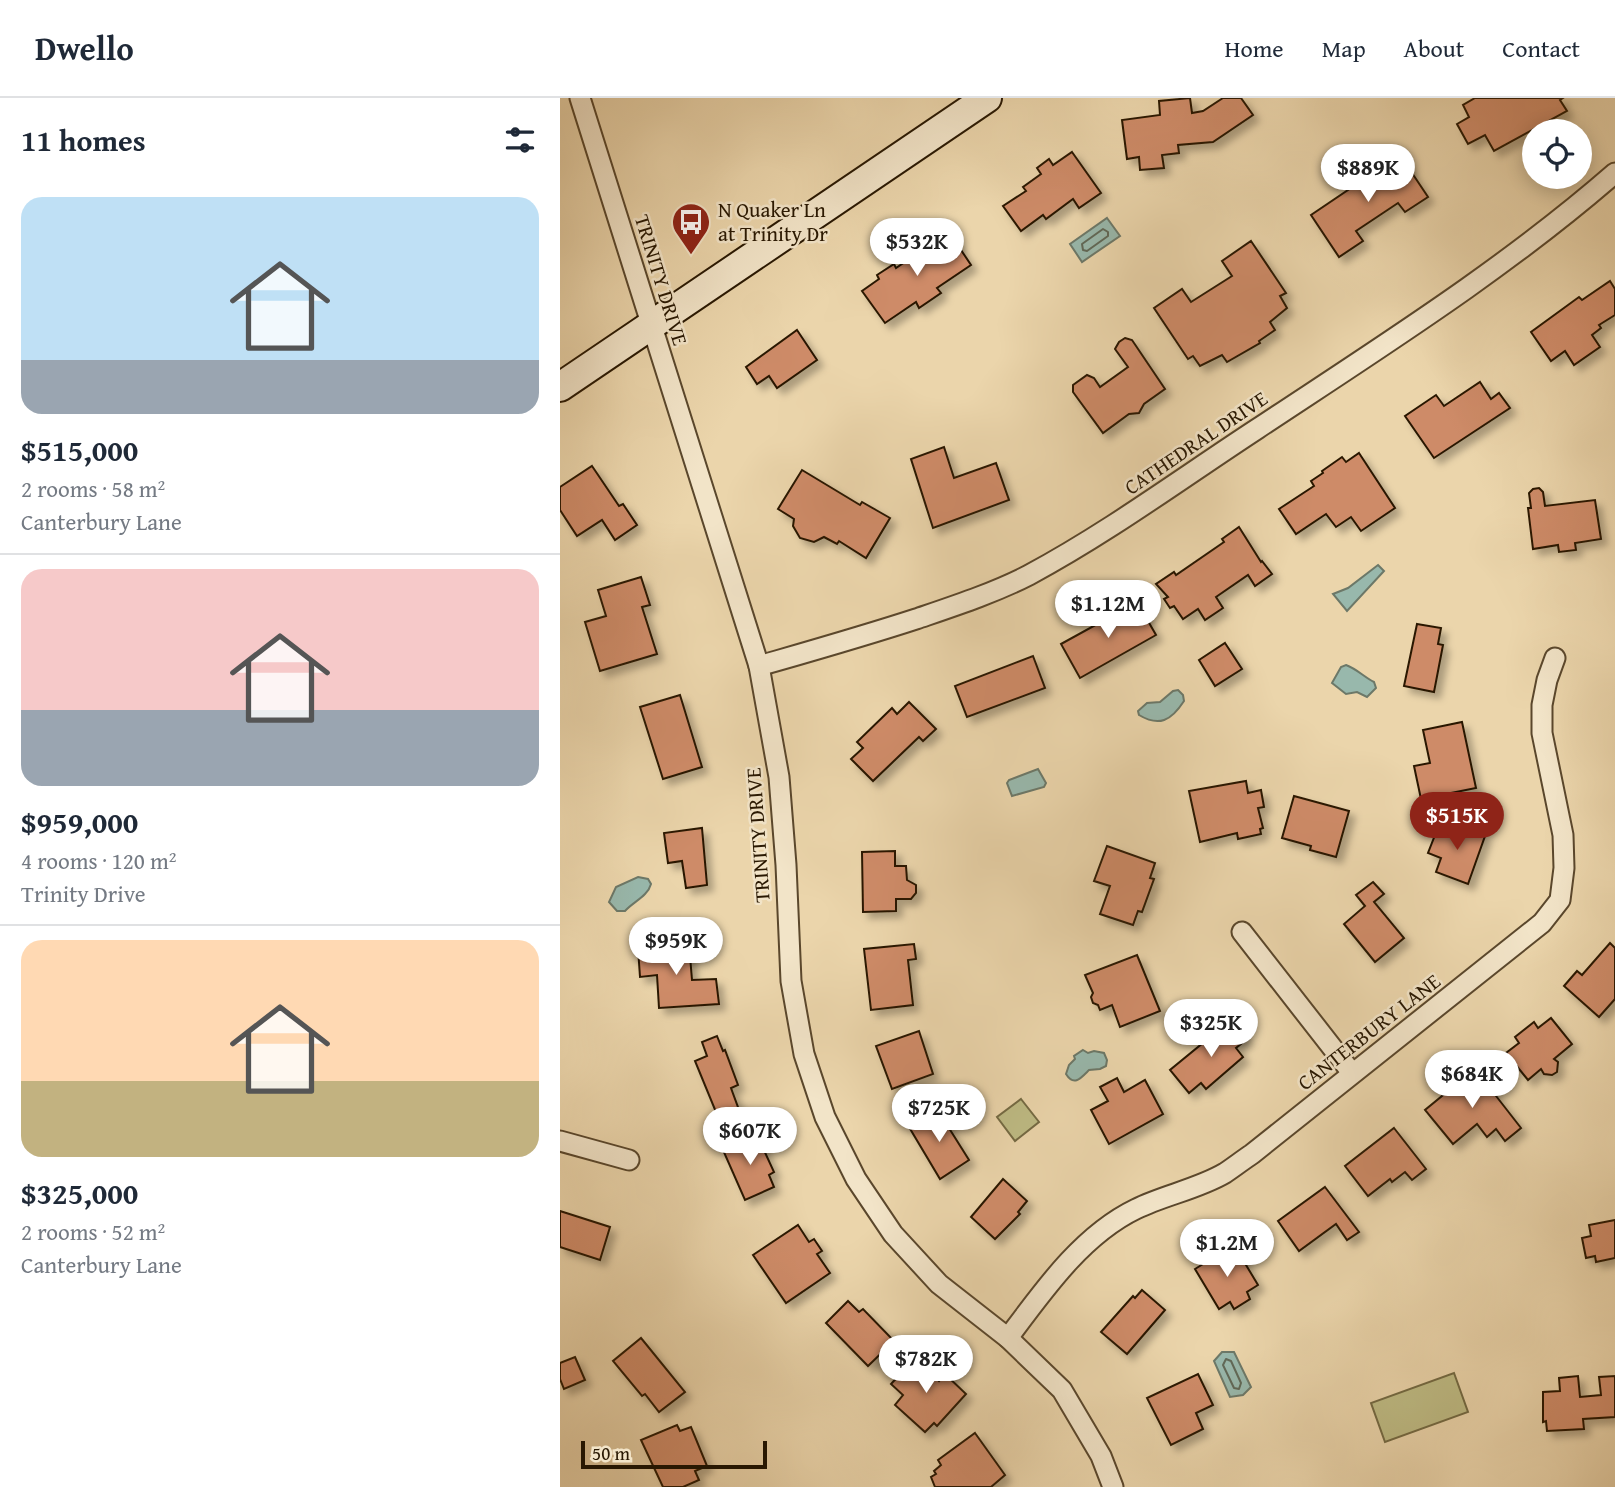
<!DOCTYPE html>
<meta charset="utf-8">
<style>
:root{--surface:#fff;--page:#f2f2f3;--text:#1f2937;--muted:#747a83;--line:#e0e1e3;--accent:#8f2418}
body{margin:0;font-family:"Gentium Book Plus",serif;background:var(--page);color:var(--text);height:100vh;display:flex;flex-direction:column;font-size:26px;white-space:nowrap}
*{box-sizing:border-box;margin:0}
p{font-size:23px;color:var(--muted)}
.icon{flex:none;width:38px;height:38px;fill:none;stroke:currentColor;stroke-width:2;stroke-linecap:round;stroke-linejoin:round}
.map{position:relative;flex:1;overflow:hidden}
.panel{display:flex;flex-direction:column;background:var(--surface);width:560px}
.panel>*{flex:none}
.fabs{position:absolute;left:962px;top:21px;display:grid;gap:14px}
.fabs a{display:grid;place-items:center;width:70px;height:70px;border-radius:50%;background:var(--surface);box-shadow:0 4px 18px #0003;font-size:35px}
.scale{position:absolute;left:21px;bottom:18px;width:186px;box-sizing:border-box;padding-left:7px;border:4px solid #291802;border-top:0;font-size:19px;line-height:24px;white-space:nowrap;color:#291802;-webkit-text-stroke:5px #f2e4c8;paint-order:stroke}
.price{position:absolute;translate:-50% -60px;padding:0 16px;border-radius:24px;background:#fff;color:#222;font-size:23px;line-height:46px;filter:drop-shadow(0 2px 4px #0008)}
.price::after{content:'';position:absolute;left:50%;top:42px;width:21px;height:16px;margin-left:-10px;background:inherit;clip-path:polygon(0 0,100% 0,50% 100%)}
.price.selected{background:var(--accent);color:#fff}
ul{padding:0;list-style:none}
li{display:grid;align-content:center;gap:14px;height:371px;padding:0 21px}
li+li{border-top:2px solid var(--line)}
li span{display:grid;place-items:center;height:217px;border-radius:21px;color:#555}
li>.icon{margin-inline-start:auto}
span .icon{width:126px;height:126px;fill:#fffc;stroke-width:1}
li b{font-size:30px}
h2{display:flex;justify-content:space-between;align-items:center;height:84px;padding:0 21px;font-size:30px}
header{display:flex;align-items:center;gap:42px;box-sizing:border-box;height:98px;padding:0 35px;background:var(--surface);border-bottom:2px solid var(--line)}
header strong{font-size:33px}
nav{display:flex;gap:38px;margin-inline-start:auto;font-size:24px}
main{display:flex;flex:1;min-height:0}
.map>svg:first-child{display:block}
.green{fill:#bebb84;stroke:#746a43;stroke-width:2}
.water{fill:#98b8ac;stroke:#6c7868;stroke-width:2}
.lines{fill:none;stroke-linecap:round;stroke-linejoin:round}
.shore{stroke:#606857;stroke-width:2}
.building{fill:#ce8b67;stroke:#291802;stroke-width:2;filter:url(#shadow)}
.street-casing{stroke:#5a472c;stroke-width:23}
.secondary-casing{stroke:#291802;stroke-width:32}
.street{stroke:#f2e4c8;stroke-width:19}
.secondary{stroke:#f2e4c8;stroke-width:28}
.labels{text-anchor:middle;stroke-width:5;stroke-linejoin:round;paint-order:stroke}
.poi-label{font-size:21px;fill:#291802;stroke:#f2e4c8;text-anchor:start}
.street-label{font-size:21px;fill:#291802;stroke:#f2e4c8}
</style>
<header>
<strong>Dwello</strong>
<nav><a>Home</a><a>Map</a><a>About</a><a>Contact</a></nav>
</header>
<main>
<section class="panel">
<h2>11 homes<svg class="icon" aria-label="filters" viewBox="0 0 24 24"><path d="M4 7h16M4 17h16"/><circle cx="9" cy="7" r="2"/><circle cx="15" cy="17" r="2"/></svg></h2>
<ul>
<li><span style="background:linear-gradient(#bfe0f5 75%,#9aa5b1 0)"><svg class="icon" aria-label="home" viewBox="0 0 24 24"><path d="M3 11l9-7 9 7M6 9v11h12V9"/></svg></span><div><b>$515,000</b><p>2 rooms · 58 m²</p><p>Canterbury Lane</p></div></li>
<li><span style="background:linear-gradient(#f6c9c9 65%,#9aa5b1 0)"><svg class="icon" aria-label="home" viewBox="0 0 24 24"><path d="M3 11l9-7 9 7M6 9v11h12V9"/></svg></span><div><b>$959,000</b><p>4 rooms · 120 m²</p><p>Trinity Drive</p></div></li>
<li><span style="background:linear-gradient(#ffd9b3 65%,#c2b280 0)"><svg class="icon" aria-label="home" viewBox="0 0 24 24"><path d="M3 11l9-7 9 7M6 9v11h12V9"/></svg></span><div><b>$325,000</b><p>2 rooms · 52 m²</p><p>Canterbury Lane</p></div></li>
</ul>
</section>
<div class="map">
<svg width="1055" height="1389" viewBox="0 0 1055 1389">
<defs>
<filter id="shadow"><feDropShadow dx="6" dy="6" stdDeviation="3.5" flood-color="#0004"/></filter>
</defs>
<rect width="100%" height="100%" fill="#ebd5ab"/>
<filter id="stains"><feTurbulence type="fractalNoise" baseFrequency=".00286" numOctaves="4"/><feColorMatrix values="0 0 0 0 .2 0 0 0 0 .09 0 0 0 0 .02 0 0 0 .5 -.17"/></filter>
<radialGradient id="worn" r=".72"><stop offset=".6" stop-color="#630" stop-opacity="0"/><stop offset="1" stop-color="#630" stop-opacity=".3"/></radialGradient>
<g class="green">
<polygon points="461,1001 479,1024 455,1043 437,1019"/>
<polygon points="894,1275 908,1314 825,1344 811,1305"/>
</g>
<g class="water">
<polygon points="547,120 560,138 522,164 510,146"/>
<polygon points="818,467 824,473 787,513 773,496 788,490"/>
<path d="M786,567C797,571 804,579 814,584L816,590L807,599L797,594L786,596L772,585L781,569Z"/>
<path d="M618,592L623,597L624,603C611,623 599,629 579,617L578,613L587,605L600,604L613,593Z"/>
<polygon points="478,671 486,685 484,689 452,698 447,685 449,682"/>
<path d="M78,779L88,781L91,786C88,798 73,804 65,813H57L49,804L56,789Z"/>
<path d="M523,952L528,955L534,953L544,955L547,962L546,968L540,971L529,972C521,980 514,989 506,976L509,967L515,961L514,958Z"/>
<polygon points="662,1254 674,1254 691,1289 683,1297 670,1299 654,1263"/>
</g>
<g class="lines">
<g class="shore">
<polygon points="543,131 548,134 548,138 527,153 523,152 522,146"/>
<polygon points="666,1261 671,1263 681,1285 679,1291 674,1290 663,1267"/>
</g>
</g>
<g class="building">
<polygon points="630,0 632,15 643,13 663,0 681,0 693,17 653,44 618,47 619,55 602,57 604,70 580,72 579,59 567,61 562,22 600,17 599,3"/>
<polygon points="915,0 1003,0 1000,2 1007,13 934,53 925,37 908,46 897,26 909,19 903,7"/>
<polygon points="512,54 541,95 519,110 513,101 486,121 483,117 461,133 443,108 466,93 463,89 481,76 477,70 489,61 493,67"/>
<polygon points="840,57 868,99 845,114 838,105 796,133 803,143 779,159 751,117"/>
<polygon points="389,134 411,167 377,190 381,195 359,210 356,204 325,225 302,193 319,181 317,177 334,166 336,170 352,159 350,157"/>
<polygon points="691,143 726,195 720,198 727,210 710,224 715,232 699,243 700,245 667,264 662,257 640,268 633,258 628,261 594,210 622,191 631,204 672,178 662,163"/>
<polygon points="1050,183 1055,191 1055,217 1039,227 1041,230 1032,237 1040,249 1014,267 1005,253 991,263 971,234 1019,199 1022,202"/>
<polygon points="237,232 257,262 217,290 209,278 197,286 186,269"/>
<polygon points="565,240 572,242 605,291 584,306 579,315 569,316 543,335 513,294 513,287 527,277 534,280 540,289 568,269 555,251 559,244"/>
<polygon points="920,284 931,301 939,295 950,310 874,360 845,318 876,297 884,308"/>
<polygon points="384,349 394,380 436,365 449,402 373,430 351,361"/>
<polygon points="799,355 835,410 801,433 791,419 776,429 766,416 736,436 719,411 754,388 751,383 763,375 762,373 782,359 786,364"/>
<polygon points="32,368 59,408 63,406 77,427 55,442 42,422 17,438 0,412 0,389"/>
<polygon points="242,372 300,407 302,404 330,420 306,460 279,443 277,446 264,439 254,444 240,440 233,428 234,421 218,411"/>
<polygon points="979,390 983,394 985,408 1035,402 1041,441 1015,445 1016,452 999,454 998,447 973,451 968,410 971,410 969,395 973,391"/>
<polygon points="679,429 701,464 702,463 712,476 695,488 688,477 656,499 663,510 645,522 638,511 623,521 614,508 610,510 604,501 608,499 596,486 614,474 616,477 664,444 662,441"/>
<polygon points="81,479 90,507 82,509 97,556 40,573 25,524 46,518 38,492"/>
<polygon points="577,504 596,537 520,580 501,546"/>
<polygon points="857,526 881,530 878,546 883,547 874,594 844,588"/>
<polygon points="665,545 682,571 655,588 639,562"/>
<polygon points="473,558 485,590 407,619 395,588"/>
<polygon points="120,597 142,669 103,681 80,609"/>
<polygon points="349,604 376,631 363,643 359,639 313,683 291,661 303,650 297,644 332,610 337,616"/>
<polygon points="902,624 916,690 861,701 854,668 870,665 863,632"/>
<polygon points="686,683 688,695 701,692 704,709 698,710 703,730 700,731 701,736 678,741 677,735 640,744 629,693"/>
<polygon points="734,698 789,713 776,759 750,752 751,748 722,740"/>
<polygon points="893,726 925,738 908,786 876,774 881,760 868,755 877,732 889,737"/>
<polygon points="142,730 147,787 126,790 122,763 108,765 104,735"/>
<polygon points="547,748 595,765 590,780 594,781 582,814 578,813 573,827 540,816 550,788 534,783"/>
<polygon points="335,753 335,768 346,768 347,782 356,787 356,795 351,801 336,801 336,813 303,814 302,754"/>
<polygon points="813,784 824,796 814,804 844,840 815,864 784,826 805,808 796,797"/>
<polygon points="1050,845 1055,850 1055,901 1039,919 1004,888 1017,873 1022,877"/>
<polygon points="129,846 132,882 156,881 159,906 99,910 97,877 80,879 78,850"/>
<polygon points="354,846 356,861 348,862 353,907 311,912 304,851"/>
<polygon points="577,857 600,913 560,929 552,907 540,912 538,907 533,905 531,899 533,895 525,877"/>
<polygon points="991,920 1012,946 994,961 998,964 997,974 992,977 984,976 981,971 968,982 946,955 959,945 955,939 974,924 978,930"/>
<polygon points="671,922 687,941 676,950 683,959 646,991 641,985 629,995 610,972"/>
<polygon points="359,933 373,976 332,991 316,948"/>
<polygon points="157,938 163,953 165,952 178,987 171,990 179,1012 158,1019 135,963 147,958 142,944"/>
<polygon points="915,971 961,1030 945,1043 936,1031 927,1039 917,1026 893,1046 865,1012"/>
<polygon points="557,980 564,994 585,982 603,1016 549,1046 531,1012 548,1003 540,989"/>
<polygon points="377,1011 409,1062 380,1081 349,1029"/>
<polygon points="834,1030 866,1071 852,1082 845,1074 832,1084 830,1081 808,1098 785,1068"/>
<polygon points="197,1037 214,1074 209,1077 214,1089 185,1102 163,1052"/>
<polygon points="443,1081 467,1103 458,1114 460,1116 435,1141 411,1119"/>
<polygon points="765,1089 799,1134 787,1142 776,1126 739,1153 718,1123"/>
<polygon points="0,1113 50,1129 40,1162 0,1149"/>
<polygon points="1055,1122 1055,1160 1036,1164 1035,1158 1026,1160 1022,1140 1031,1138 1029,1127"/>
<polygon points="238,1127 249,1144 254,1141 262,1153 257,1156 270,1175 226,1205 193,1157"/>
<polygon points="674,1147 698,1187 687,1194 690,1201 674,1211 670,1204 659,1211 635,1171"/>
<polygon points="582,1192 605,1212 567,1256 541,1234 573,1198 575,1200"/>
<polygon points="288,1203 299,1214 303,1211 334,1243 308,1268 266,1225"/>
<polygon points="81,1240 125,1294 99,1314 85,1296 82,1298 53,1263"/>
<polygon points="15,1259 25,1282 4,1291 0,1281 0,1265"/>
<polygon points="355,1260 379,1283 385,1276 406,1296 377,1328 374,1325 365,1334 335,1307 343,1297 331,1286"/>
<polygon points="638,1276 653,1307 636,1315 643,1331 611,1347 587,1300"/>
<polygon points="1018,1278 1020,1299 1041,1297 1039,1279 1055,1278 1055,1319 1023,1321 1024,1331 987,1333 986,1323 983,1324 983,1294 1000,1293 999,1280"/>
<polygon points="117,1327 120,1333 131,1329 147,1368 135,1373 139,1382 123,1389 103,1389 81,1342"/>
<polygon points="415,1335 445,1377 431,1389 375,1389 371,1379 376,1376 374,1373 381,1367 378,1362"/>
</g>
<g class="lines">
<defs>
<g id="street">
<polyline points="20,0 199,568 219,679 226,767 231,883 244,956 265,1019 296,1081 333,1136 379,1186 448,1240 502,1292 541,1358 553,1389"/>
<path d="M199,568C251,553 304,538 356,521C394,508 434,495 469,477C549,434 622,380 697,331C819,250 945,171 1055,75"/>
<polyline points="682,834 792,975"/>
<polyline points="0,1043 69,1062"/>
<path d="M448,1240C483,1193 522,1137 576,1111C604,1097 638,1091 665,1075C674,1069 683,1062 692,1056L982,825L1000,802L1004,770L1003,737L982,635V607L987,582L995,560"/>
</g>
<polyline id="secondary" points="0,289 427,0"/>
</defs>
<use href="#street" class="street-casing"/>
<use href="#secondary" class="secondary-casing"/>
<use href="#street" class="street"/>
<use href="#secondary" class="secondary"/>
</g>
<defs>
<symbol id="bus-pin" viewBox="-11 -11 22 30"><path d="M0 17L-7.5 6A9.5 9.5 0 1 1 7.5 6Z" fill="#8f2418" stroke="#f2e4c8"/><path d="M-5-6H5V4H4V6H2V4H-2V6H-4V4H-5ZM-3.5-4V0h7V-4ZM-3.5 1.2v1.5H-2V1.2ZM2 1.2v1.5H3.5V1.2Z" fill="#fff"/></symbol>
</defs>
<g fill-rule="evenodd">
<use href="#bus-pin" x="109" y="102" width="44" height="60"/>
</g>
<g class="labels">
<g class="poi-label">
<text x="158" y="119">N Quaker Ln<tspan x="158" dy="24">at Trinity Dr</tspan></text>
</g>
<g class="street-label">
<text transform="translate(101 182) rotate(73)" y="7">TRINITY DRIVE</text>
<text transform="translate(636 345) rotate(-34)" y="7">CATHEDRAL DRIVE</text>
<text transform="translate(198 737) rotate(-94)" y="7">TRINITY DRIVE</text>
<text transform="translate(809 934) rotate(-38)" y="7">CANTERBURY LANE</text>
</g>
</g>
<rect width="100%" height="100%" filter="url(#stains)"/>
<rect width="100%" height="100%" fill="url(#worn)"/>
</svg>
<div class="fabs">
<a><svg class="icon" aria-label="locate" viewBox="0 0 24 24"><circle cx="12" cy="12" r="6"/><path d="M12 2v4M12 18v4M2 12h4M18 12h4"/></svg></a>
</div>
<div class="scale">50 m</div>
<b class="price" style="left:808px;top:106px">$889K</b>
<b class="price" style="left:357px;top:180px">$532K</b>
<b class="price" style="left:548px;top:542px">$1.12M</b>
<b class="price selected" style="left:897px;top:754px">$515K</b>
<b class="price" style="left:116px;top:879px">$959K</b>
<b class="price" style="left:651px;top:961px">$325K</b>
<b class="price" style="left:912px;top:1012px">$684K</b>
<b class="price" style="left:379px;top:1046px">$725K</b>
<b class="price" style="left:190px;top:1069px">$607K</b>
<b class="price" style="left:667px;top:1181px">$1.2M</b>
<b class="price" style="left:366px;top:1297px">$782K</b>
</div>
</main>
